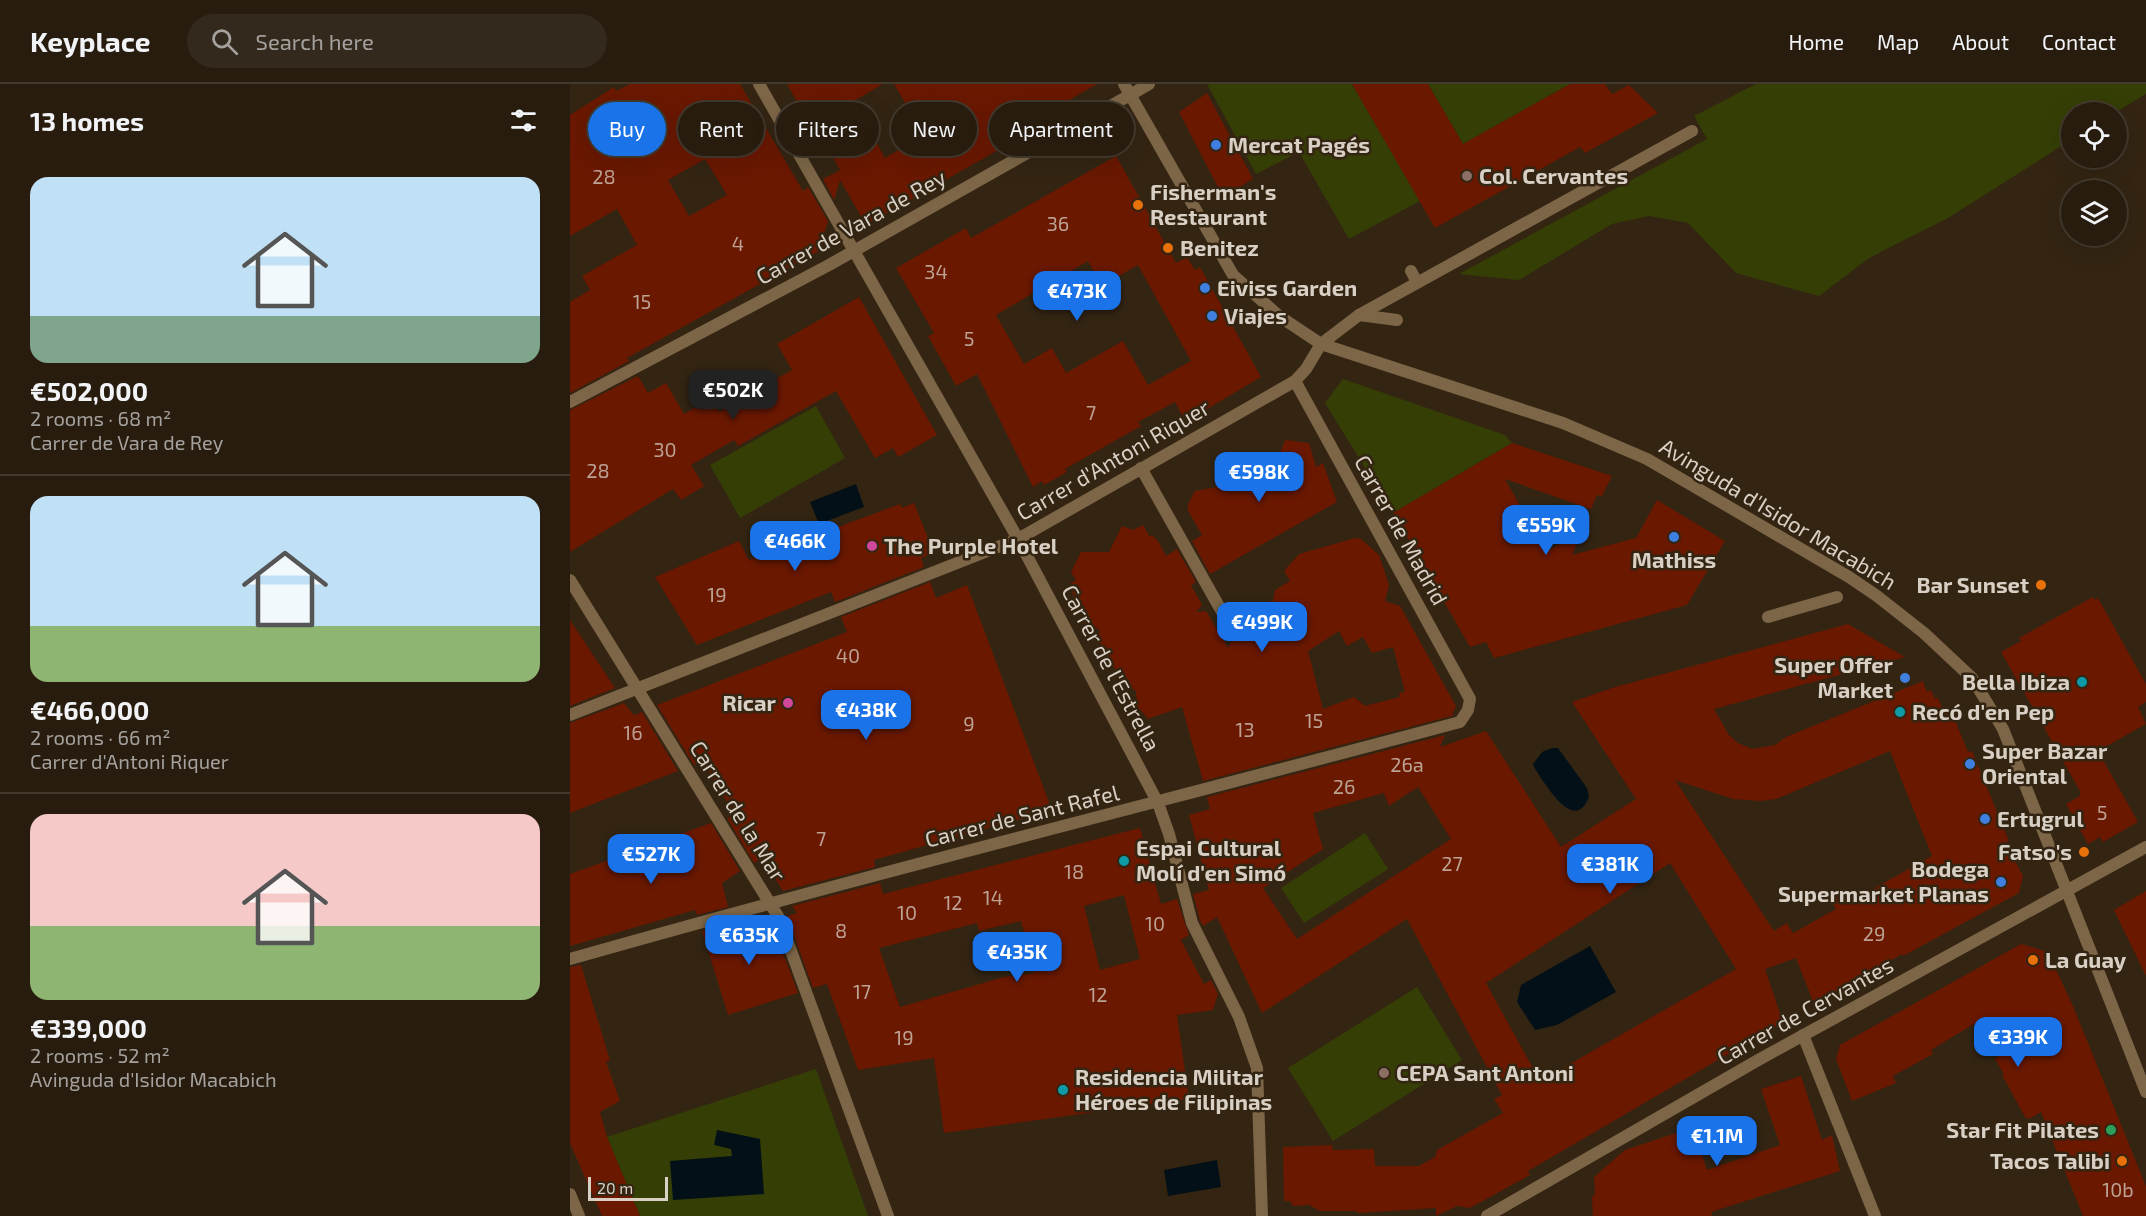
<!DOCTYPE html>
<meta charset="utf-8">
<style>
:root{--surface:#271c0e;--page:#33291c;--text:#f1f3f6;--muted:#a4a19e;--line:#433a2e;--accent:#1a73e8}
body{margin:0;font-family:"Exo 2",sans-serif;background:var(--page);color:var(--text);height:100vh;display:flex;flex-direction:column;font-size:22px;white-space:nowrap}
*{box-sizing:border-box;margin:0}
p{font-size:20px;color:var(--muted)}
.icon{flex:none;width:33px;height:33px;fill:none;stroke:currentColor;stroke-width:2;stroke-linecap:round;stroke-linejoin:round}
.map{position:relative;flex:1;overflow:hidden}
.details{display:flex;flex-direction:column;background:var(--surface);width:570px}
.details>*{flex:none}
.hud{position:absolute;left:18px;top:18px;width:570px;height:54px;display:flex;gap:12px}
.fabs{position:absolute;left:1491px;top:18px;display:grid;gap:12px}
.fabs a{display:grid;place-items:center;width:66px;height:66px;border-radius:50%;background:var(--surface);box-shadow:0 6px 24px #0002,0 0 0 2px var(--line);font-size:30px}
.scale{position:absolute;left:18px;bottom:15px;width:80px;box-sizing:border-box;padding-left:6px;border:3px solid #d9d0c5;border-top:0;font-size:16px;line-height:21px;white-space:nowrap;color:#d9d0c5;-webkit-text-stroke:4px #342513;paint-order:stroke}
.price{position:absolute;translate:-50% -51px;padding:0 14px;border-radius:12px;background:var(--accent);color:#fff;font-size:20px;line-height:39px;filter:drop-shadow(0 2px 3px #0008)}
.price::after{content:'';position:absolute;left:50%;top:36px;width:18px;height:14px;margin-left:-9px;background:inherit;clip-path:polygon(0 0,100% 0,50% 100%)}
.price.active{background:#222;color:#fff}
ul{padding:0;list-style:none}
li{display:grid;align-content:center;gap:12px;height:318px;padding:0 30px}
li+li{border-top:2px solid var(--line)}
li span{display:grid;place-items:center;height:186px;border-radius:18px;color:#555}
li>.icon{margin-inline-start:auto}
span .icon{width:108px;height:108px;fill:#fffc;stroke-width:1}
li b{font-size:26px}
h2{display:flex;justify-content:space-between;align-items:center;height:72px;padding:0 30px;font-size:26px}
.chip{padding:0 21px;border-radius:27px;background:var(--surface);box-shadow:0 6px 24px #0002,0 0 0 2px var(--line);font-size:21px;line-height:54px}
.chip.active{background:var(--accent);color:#fff}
header{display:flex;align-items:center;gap:36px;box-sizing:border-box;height:84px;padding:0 30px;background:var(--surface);border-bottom:2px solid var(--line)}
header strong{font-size:28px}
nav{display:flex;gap:33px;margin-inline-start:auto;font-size:21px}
.search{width:420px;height:54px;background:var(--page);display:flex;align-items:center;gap:15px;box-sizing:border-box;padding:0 21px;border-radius:33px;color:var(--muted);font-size:22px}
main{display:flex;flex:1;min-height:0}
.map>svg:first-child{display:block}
.green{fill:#343e05}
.water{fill:#041017}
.building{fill:#6a1800;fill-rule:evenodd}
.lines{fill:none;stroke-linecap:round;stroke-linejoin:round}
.service{stroke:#7d6647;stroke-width:12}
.pedestrian{stroke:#7d6647;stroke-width:12}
.minor{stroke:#7d6647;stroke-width:12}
.tertiary{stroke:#7d6647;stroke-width:12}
.shop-dot{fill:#3f7fe0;stroke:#342513;stroke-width:2}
.education-dot{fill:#8d6e63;stroke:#342513;stroke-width:2}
.food-dot{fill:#e8710a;stroke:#342513;stroke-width:2}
.hotel-dot{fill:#d1479c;stroke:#342513;stroke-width:2}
.culture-dot{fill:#0f9aa8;stroke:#342513;stroke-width:2}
.leisure-dot{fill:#2e9e5b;stroke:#342513;stroke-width:2}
.labels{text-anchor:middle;stroke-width:5;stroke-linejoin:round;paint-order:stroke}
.number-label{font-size:20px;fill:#bda294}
.poi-label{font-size:22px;font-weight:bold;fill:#d9d0c5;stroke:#342513;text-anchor:start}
.street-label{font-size:22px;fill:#d9d0c5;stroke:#342513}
</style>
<header>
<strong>Keyplace</strong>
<div class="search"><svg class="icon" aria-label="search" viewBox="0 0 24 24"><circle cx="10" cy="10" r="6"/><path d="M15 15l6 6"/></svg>Search here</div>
<nav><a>Home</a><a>Map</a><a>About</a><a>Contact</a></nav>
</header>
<main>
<section class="details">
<h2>13 homes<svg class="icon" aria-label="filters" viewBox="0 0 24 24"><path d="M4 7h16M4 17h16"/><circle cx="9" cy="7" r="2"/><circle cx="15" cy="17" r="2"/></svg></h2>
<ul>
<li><span style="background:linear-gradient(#bfe0f5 75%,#7fa58c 0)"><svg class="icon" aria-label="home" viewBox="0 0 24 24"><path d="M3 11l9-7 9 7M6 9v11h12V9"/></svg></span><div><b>€502,000</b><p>2 rooms · 68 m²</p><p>Carrer de Vara de Rey</p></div></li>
<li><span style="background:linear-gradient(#bfe0f5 70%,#8fb573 0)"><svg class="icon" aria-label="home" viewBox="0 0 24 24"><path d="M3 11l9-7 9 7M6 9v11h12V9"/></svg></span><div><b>€466,000</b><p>2 rooms · 66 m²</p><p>Carrer d'Antoni Riquer</p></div></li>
<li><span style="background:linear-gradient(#f6c9c9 60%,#8fb573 0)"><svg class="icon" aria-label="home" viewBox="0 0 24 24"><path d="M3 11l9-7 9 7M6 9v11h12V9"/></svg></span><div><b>€339,000</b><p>2 rooms · 52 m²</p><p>Avinguda d'Isidor Macabich</p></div></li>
</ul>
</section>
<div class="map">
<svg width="1576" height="1132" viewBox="0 0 1576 1132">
<rect width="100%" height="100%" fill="#342513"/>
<g class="green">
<polygon points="637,0 782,0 849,115 848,118 779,155 729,68 686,90"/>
<polygon points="858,0 1000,0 893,60"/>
<polygon points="1186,0 1576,0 1576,10 1546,28 1502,28 1501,56 1378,134 1299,174 1249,212 1166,189 1118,139 1079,132 1042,140 949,196 889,190 1137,55 1124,32"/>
<polygon points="773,295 935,351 942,359 823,429 755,319"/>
<polygon points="246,322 275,374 170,434 140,381"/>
<polygon points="795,749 818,785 734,839 711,804"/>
<polygon points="847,903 892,976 763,1057 718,984"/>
<polygon points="246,985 298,1132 70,1132 37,1053"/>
</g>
<g class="water">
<polygon points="286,400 294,423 249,440 240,418"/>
<path d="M982,664H988L1017,704L1019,713C1004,751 975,699 965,685L963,680L972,668Z"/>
<polygon points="1020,862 1046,908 987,941 965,946 947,918 951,901"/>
<polygon points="147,1046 190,1055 194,1110 103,1116 100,1077 162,1072 161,1065 144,1061"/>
<polygon points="647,1076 651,1103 598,1112 594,1086"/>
</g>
<g class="building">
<path d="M60,0H170L233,107L238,103L258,137L249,167L57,274L59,277L0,309V218L20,206L12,192L67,161L47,125L0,152V31L44,3L46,7ZM135,75L157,111L119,132L98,96Z"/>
<polygon points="217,0 313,0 284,17 315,74 354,51 324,0 527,0 465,36 468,41 443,55 444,57 296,141 270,96 264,116 253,95 270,86 237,28 234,30"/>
<polygon points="782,0 858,0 893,60 1000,0 1035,0 1042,10 1059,1 1088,29 1015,69 1010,63 865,144"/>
<polygon points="637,9 683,95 653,113 609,28"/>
<path d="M546,72L606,179L617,173L625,186L630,183L691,293L627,331L625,326L613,333L605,318L568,338L571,342L495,385L497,388L474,401L472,397L463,403L407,290L386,302L358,252L364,249L326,184L396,144L401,154ZM518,177L532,202L568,181L621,277L578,301L553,257L496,289L482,264L454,280L426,231Z"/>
<polygon points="289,213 367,351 328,373 323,364 305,374 266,307 168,362 164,356 121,381 134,402 111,416 103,405 0,468 0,326 68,292 78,309 96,299 114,330 141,314 149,328 222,286 207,260"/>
<polygon points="715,356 739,359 746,383 753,379 767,418 640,490 622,457 632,451 618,427 618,420 625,407 663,400 658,390 663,372 673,371 694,378 710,369"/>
<polygon points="942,359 1042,392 1032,412 1027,411 1021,425 935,395 976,468 1012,447 1002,471 1066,454 1087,416 1155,457 1117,521 924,574 916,558 900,563 823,429"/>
<polygon points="344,419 364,469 351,474 354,483 265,518 261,508 127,561 85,493 169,457 179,476 330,420 332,424"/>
<path d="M573,441L580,453L582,451L588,457L596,472L607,465L626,498L621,501L632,521L626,528L636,527L658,564L681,520L703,517L705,506L720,497L714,487L729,470L785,454L791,455L809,471L819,501L815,517L830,522L886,622L882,632L633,697L612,623L578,635L567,622L566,607L556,601L530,562L529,545L514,541L516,532L502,508L504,506L500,500L506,496L501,488L511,468H539L552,442L563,446ZM769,547L777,562L793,553L802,569L823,563L835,608L829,609L830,613L795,622L784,613L753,625L738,567Z"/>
<polygon points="360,498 366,514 397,501 482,726 304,776 305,783 213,807 192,774 184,779 157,734 165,731 132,677 124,681 87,621 277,548 271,533"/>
<polygon points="1523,513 1525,516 1528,514 1576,600 1576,618 1568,623 1576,640 1528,667 1568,738 1533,758 1530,753 1518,760 1496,720 1510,712 1510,707 1431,568 1451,557 1449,554"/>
<polygon points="0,536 45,604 0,622"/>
<path d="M1278,540L1335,573L1144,625L1159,651L1168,659L1182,665L1205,661L1216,653L1353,597L1357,608L1361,606L1365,615L1368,614L1373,626L1380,624L1398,668L1402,667L1439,757L1435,758L1453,792L1449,809L1333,872L1332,870L1244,920L1226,874L1195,885L1213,938L958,1087L960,1091L900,1124L887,1122L866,1132V1124L788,1129L786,1127H750L739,1121L723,1122L720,1117H714L713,1063L762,1061L763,1066L804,1065L805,1082H849L865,1073L867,1066L933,1029L924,1015L932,1011L837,835L692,929L647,833L633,842L630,836L623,810L639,806L619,731L640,725L637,713L875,651L870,663L916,647L991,763L1066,715L1002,618L1045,603ZM1320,667L1362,772L1285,815L1279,805L1260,816L1266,825L1223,849L1217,839L1204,847L1105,696L1163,715L1191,717L1206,715ZM848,703L881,755L727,855L693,804L753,765L743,729L814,709L819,722ZM1100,779L1166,885L970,997L916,899Z"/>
<polygon points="54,619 64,631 72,628 108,687 0,729 0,639"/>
<polygon points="141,739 170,787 152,799 158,823 127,831 125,826 0,862 0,790"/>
<path d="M570,744L591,820L607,815L619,851L611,856L634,900L641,896L648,910L643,926L607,931L619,1015L374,1049L364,974L288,986L257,900L243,904L217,832L227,829L222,822L310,799L313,810ZM554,811L570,875L530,886L514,822ZM451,837L464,889L434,893L330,923L309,864L407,839L409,847Z"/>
<polygon points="1576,807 1576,892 1544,826"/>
<polygon points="201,837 228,909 158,931 132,847 162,838 165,849"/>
<polygon points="1451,860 1478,868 1503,922 1576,1102 1576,1132 1513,1132 1471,1028 1459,1035 1455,1033 1432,991 1434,990 1425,975 1428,973 1407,938 1361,966 1363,970 1323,992 1326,999 1282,1017 1266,975 1270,961"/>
<polygon points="11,881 40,976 36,978 50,1017 30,1028 37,1053 70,1132 32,1132 0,1059 0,883"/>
<polygon points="1231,992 1252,1056 1262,1051 1270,1087 1141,1128 1142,1132 1023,1132 1022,1113 1025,1110 1024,1093 1055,1066 1112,1047 1119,1060 1122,1059 1126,1070 1131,1068 1137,1086 1210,1061 1191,1005"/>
</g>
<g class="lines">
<g class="service">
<polyline points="841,187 847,198"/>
<polyline points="789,231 827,236"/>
<polyline points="751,260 789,231 1122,47"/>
<polyline points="571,384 656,535"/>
</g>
<g class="pedestrian">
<polyline points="560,11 579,0"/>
<polyline points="1198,533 1267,513"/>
</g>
<g class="minor">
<polyline points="189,0 448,455 588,719 599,750 622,839 669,933 687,984 692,1132"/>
<polyline points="0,318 259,181 560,11"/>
<polyline points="0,496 209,834 318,1132"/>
<polyline points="0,631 448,455 725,297 736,285 751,260"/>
<path d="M0,875C295,791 594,717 890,638L898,626L900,615L725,297"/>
<polyline points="1233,951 1305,1132"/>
<polyline points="0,1110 9,1132"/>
<polyline points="917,1132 1190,975 1576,763"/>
</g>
<polyline class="tertiary" points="554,0 663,191 709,232 751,260 993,339 1077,375 1279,493 1307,512 1354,549 1402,594 1433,645 1576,1008"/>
</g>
<g class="shop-dot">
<circle cx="646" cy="61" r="6"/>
<circle cx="635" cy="204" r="6"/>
<circle cx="642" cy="232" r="6"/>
<circle cx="1104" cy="453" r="6"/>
<circle cx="1335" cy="594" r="6"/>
<circle cx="1400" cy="680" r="6"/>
<circle cx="1415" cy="735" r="6"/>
<circle cx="1431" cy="798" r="6"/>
</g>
<g class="education-dot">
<circle cx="897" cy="92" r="6"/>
<circle cx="814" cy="989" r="6"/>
</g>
<g class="food-dot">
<circle cx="568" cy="121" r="6"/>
<circle cx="598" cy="164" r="6"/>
<circle cx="1471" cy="501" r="6"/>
<circle cx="1514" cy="768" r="6"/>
<circle cx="1463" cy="876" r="6"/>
<circle cx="1552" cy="1077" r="6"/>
</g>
<g class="hotel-dot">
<circle cx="302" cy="462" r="6"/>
<circle cx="218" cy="619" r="6"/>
</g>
<g class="culture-dot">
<circle cx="1512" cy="598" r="6"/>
<circle cx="1330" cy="628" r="6"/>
<circle cx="554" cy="777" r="6"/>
<circle cx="493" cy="1006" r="6"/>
</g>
<circle class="leisure-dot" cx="1541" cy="1046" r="6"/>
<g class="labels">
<g class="number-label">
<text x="34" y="100">28</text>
<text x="488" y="147">36</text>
<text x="168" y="167">4</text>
<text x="366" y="195">34</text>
<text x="72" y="225">15</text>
<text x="399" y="262">5</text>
<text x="521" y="336">7</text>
<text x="95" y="373">30</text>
<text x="28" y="394">28</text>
<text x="147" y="518">19</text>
<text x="278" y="579">40</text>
<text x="744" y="644">15</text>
<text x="399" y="647">9</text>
<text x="675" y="653">13</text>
<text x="63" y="656">16</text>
<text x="837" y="688">26a</text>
<text x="774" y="710">26</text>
<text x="1532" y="736">5</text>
<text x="251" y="762">7</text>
<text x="882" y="787">27</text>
<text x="504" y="795">18</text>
<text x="423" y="821">14</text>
<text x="383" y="826">12</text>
<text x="337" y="836">10</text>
<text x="585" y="847">10</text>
<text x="271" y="854">8</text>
<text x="1304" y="857">29</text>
<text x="292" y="915">17</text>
<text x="528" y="918">12</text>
<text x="334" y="961">19</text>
<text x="1548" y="1113">10b</text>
</g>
<g class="poi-label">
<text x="658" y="69">Mercat Pagés</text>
<text x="909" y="100">Col. Cervantes</text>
<text x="580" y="116">Fisherman's<tspan x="580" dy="25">Restaurant</tspan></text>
<text x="610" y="172">Benitez</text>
<text x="647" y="212">Eiviss Garden</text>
<text x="654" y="240">Viajes</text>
<text x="314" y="470">The Purple Hotel</text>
<text x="1104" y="484" text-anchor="middle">Mathiss</text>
<text x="1459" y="509" text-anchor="end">Bar Sunset</text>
<text x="1323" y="589" text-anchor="end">Super Offer<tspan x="1323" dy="25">Market</tspan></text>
<text x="1500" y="606" text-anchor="end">Bella Ibiza</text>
<text x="206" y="627" text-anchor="end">Ricar</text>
<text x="1342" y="636">Recó d'en Pep</text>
<text x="1412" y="675">Super Bazar<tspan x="1412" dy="25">Oriental</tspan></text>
<text x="1427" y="743">Ertugrul</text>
<text x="566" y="772">Espai Cultural<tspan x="566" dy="25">Molí d'en Simó</tspan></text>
<text x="1502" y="776" text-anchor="end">Fatso's</text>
<text x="1419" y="793" text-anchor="end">Bodega<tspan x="1419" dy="25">Supermarket Planas</tspan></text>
<text x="1475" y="884">La Guay</text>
<text x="826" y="997">CEPA Sant Antoni</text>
<text x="505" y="1001">Residencia Militar<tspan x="505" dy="25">Héroes de Filipinas</tspan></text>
<text x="1529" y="1054" text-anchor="end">Star Fit Pilates</text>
<text x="1540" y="1085" text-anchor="end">Tacos Talibi</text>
</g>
<g class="street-label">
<text transform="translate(281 143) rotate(-29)" y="8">Carrer de Vara de Rey</text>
<text transform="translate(543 376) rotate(-30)" y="8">Carrer d'Antoni Riquer</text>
<text transform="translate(1208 430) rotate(31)" y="8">Avinguda d'Isidor Macabich</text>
<text transform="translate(831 446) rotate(61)" y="8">Carrer de Madrid</text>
<text transform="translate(541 584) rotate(62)" y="8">Carrer de l'Estrella</text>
<text transform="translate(168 727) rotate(58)" y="8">Carrer de la Mar</text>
<text transform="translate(452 732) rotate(-14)" y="8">Carrer de Sant Rafel</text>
<text transform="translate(1235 927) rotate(-29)" y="8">Carrer de Cervantes</text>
</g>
</g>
</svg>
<div class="fabs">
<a><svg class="icon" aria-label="locate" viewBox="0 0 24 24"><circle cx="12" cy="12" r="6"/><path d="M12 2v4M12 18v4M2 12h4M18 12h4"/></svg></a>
<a><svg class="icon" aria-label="layers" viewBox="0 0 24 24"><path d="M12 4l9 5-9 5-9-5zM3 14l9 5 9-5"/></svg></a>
</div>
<div class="scale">20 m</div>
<b class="price" style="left:507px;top:238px">€473K</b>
<b class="price active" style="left:163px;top:337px">€502K</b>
<b class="price" style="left:689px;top:419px">€598K</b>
<b class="price" style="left:976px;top:472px">€559K</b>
<b class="price" style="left:225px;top:488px">€466K</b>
<b class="price" style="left:692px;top:569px">€499K</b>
<b class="price" style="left:296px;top:657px">€438K</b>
<b class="price" style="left:81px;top:801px">€527K</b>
<b class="price" style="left:1040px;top:811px">€381K</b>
<b class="price" style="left:179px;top:882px">€635K</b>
<b class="price" style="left:447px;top:899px">€435K</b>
<b class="price" style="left:1448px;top:984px">€339K</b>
<b class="price" style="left:1147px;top:1083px">€1.1M</b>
<div class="hud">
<a class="chip active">Buy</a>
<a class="chip">Rent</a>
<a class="chip">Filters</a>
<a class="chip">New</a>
<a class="chip">Apartment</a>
</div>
</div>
</main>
